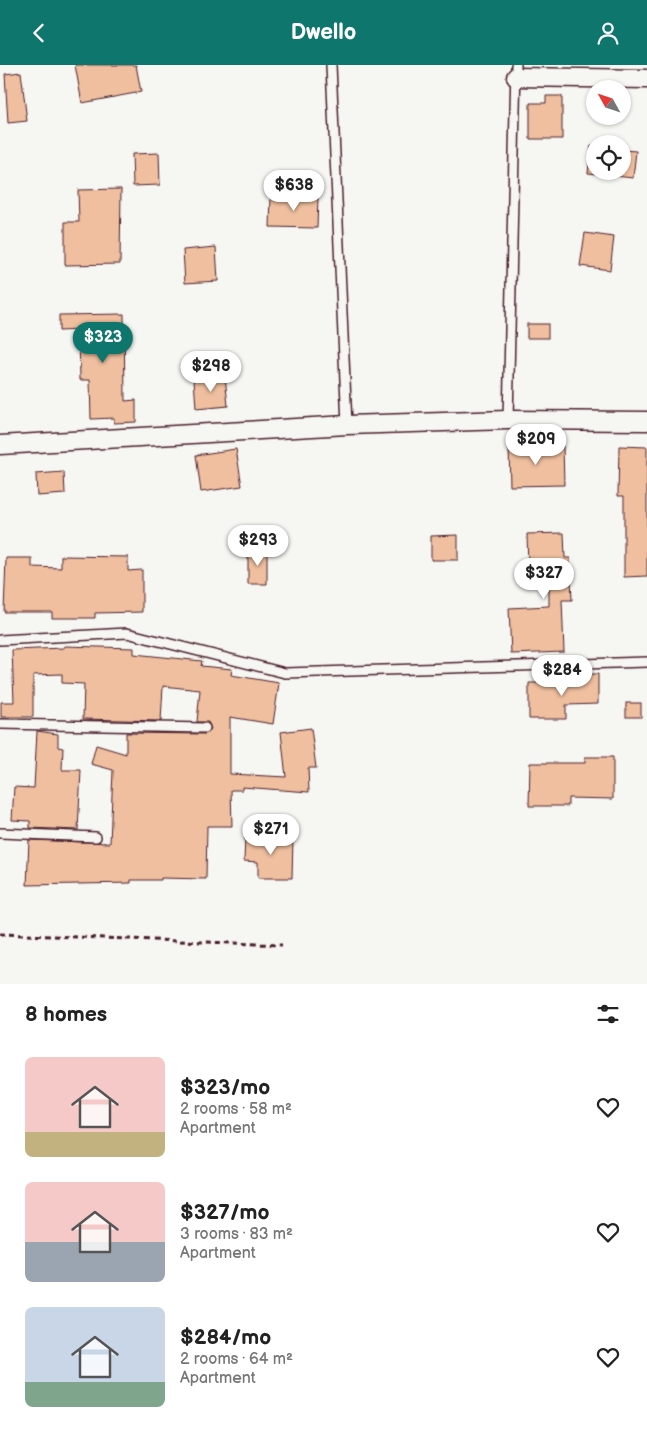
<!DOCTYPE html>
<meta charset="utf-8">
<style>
:root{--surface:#fff;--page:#f2f2f2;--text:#222;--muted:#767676;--accent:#0f766e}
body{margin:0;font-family:"Balsamiq Sans",sans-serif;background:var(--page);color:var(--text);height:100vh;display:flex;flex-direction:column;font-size:19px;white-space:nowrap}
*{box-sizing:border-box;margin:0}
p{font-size:16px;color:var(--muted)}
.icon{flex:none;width:28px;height:28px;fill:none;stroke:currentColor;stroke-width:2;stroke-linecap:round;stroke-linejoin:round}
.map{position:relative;height:919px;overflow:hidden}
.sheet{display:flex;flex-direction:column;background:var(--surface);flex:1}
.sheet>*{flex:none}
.needle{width:32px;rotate:310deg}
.buttons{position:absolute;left:586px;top:15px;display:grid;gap:10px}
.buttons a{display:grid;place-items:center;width:45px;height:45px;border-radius:50%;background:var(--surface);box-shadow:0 1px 4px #0004;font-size:25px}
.price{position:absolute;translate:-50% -42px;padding:0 11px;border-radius:18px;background:#fff;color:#222;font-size:16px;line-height:32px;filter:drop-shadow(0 1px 2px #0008)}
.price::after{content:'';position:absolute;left:50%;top:30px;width:15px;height:11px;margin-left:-8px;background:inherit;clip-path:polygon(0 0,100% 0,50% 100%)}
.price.on{background:var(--accent);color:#fff}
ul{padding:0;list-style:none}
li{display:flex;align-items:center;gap:15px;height:125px;padding:0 25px}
li span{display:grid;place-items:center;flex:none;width:140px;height:100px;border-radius:8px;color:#555}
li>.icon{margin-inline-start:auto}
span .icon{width:60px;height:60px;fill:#fffc;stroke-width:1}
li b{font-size:21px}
h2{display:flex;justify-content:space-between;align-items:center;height:60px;padding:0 25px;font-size:21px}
header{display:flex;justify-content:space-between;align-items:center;height:65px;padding:0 25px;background:var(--accent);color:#fff;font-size:22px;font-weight:700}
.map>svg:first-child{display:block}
.building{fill:#efbf9f;stroke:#4a1f2b}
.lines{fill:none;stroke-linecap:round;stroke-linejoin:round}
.lane-casing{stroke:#4a1f2b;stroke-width:12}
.street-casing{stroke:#4a1f2b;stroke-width:21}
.path{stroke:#4a1f2b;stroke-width:3;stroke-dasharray:5 4;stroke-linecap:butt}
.lane{stroke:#f6f6f2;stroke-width:9}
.street{stroke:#f6f6f2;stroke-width:18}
</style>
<header><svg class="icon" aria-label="back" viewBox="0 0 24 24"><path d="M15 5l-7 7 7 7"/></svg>Dwello<svg class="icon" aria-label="person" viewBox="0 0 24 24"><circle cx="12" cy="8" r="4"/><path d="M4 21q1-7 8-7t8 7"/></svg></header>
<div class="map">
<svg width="647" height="919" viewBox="0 0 647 919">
<rect width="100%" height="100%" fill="#f6f6f2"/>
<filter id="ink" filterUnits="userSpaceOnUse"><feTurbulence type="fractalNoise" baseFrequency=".02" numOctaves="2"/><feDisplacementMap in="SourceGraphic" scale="10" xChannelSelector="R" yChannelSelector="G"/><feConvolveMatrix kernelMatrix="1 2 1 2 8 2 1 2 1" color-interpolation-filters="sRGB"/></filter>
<g filter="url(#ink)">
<g class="building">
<polygon points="75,0 136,0 141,27 82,38"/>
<polygon points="21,7 27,56 8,58 5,9"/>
<polygon points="546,31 562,31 562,74 530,74 530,38 546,38"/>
<polygon points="591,81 595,82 595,106 622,106 622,85 636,86 633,113 588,108"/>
<polygon points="159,88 160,120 133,121 132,89"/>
<polygon points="121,124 120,199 65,200 65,157 79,157 78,125"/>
<polygon points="271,131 318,132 317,163 270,162"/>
<polygon points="585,168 614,172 610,205 580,201"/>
<polygon points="216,182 218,216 185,218 183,185"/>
<polygon points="124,249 125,336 136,335 136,357 114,358 114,353 91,354 90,315 80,315 79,265 59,266 59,250"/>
<rect x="527" y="259" width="21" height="14"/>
<polygon points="225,311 228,341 196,344 194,314"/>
<polygon points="563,381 564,420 510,421 509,382"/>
<polygon points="619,381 647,382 647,511 624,512 624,431 618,431"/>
<polygon points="236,384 242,421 201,427 196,390"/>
<polygon points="64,407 65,429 37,431 36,409"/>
<polygon points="564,468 565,493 570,493 572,535 562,535 564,587 511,589 509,543 549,541 549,501 528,501 527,469"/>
<polygon points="458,470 458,495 431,495 431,471"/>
<polygon points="267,484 267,519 248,519 248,485"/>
<polygon points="61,491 128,492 128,506 142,505 142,547 95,548 95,553 52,553 52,547 4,547 6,493 32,493 32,502 61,503"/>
<polygon points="64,581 134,583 134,589 202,596 201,601 232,604 231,610 279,618 273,659 230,652 230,709 286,712 281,667 311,663 316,703 308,703 309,727 242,722 242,725 231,725 232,761 207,761 206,814 161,813 161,815 131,815 131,818 27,820 29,775 110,778 113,705 91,699 96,680 126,689 126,668 205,669 211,664 208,657 197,657 200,625 163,621 161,656 83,654 84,619 62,618 62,609 33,610 33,652 1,652 1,637 14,637 12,585 64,583"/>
<polygon points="574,609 598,609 598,639 566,640 566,654 529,654 529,618 574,618"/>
<rect x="626" y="638" width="15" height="14"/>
<polygon points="37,666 58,669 58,682 63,683 62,705 81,705 78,765 30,763 30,756 12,755 14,722 34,723"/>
<polygon points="585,692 613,692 613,734 568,733 568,741 529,741 530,698 585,698"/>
<polygon points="245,773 293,773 292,813 258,813 258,797 244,796"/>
</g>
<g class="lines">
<defs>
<g id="lane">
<polyline points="331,0 347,360"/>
<polyline points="508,355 516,0"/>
<polyline points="0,575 127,568 285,608 647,597"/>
<polyline points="0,659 205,663"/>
<polyline points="0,768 96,772"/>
</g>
<g id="street">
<polyline points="516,12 647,14"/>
<polyline points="0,380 347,360 508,355 647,356"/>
</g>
</defs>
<use href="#lane" class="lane-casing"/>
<use href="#street" class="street-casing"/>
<polyline class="path" points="0,869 282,880"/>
<use href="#lane" class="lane"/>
<use href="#street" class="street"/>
</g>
</g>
</svg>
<div class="buttons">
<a><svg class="needle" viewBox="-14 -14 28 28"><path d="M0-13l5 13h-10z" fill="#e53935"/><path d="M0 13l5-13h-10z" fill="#767676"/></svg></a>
<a><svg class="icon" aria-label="locate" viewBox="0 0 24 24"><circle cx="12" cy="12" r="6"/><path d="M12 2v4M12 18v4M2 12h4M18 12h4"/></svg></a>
</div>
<b class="price" style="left:294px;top:147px">$638</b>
<b class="price on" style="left:103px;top:299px">$323</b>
<b class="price" style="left:211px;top:328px">$298</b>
<b class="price" style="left:536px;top:401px">$209</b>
<b class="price" style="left:258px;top:502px">$293</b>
<b class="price" style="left:544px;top:535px">$327</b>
<b class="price" style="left:562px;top:632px">$284</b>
<b class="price" style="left:271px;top:791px">$271</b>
</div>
<section class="sheet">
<h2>8 homes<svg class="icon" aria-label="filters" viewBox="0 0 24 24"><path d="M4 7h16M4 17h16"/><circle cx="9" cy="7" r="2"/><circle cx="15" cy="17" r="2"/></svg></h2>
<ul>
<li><span style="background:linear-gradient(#f6c9c9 75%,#c2b280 0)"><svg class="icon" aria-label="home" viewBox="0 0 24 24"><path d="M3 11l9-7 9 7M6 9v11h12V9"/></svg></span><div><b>$323/mo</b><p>2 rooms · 58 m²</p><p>Apartment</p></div><svg class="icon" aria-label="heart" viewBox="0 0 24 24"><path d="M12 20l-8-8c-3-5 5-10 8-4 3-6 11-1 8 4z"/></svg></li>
<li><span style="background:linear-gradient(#f6c9c9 60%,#9aa5b1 0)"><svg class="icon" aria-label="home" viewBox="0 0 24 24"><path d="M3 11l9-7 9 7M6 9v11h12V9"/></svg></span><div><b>$327/mo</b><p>3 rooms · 83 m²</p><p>Apartment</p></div><svg class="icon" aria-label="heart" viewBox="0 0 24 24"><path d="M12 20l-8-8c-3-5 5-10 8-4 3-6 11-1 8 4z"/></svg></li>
<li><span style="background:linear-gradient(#c9d6e8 75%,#7fa58c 0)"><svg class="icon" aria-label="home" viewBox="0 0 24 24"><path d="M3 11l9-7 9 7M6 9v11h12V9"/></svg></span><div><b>$284/mo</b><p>2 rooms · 64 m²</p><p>Apartment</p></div><svg class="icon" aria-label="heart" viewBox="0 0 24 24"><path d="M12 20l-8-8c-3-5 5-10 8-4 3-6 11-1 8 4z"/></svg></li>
</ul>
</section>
